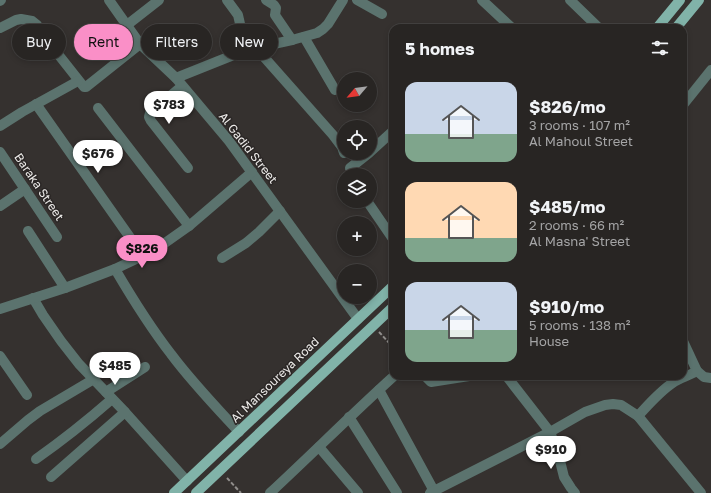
<!DOCTYPE html>
<meta charset="utf-8">
<style>
:root{--surface:#282523;--page:#343130;--text:#f1f3f6;--muted:#a5a5a6;--line:#444241;--accent:#fa8fc7}
body{margin:0;font-family:"Golos Text",sans-serif;background:var(--page);color:var(--text);height:100vh;display:flex;flex-direction:column;font-size:15px;white-space:nowrap}
*{box-sizing:border-box;margin:0}
p{font-size:13px;color:var(--muted)}
.icon{flex:none;width:22px;height:22px;fill:none;stroke:currentColor;stroke-width:2;stroke-linecap:round;stroke-linejoin:round}
.map{position:relative;flex:1;overflow:hidden}
.details{position:absolute;left:389px;top:24px;width:298px;height:356px;display:flex;flex-direction:column;background:var(--surface);border-radius:12px;box-shadow:0 2px 6px #0003,0 0 0 1px var(--line)}
.details>*{flex:none}
.guide{position:absolute;left:12px;top:24px;width:317px;height:36px;display:flex;gap:8px}
.needle{width:26px;rotate:241deg}
.fabs{position:absolute;left:337px;top:72px;display:grid;gap:8px}
.fabs a{display:grid;place-items:center;width:40px;height:40px;border-radius:50%;background:var(--surface);box-shadow:0 2px 6px #0003,0 0 0 1px var(--line);font-size:20px}
.price{position:absolute;translate:-50% -34px;padding:0 9px;border-radius:14px;background:#fff;color:#222;font-size:13px;line-height:26px;filter:drop-shadow(0 1px 2px #0008)}
.price::after{content:'';position:absolute;left:50%;top:24px;width:12px;height:9px;margin-left:-6px;background:inherit;clip-path:polygon(0 0,100% 0,50% 100%)}
.price.active{background:var(--accent);color:#111}
ul{padding:0;list-style:none}
li{display:flex;align-items:center;gap:12px;height:100px;padding:0 16px}
li span{display:grid;place-items:center;flex:none;width:112px;height:80px;border-radius:12px;color:#555}
li>.icon{margin-inline-start:auto}
span .icon{width:48px;height:48px;fill:#fffc;stroke-width:1}
li b{font-size:17px}
h2{display:flex;justify-content:space-between;align-items:center;height:48px;padding:0 16px;font-size:17px}
.chip{padding:0 14px;border-radius:18px;background:var(--surface);box-shadow:0 2px 6px #0003,0 0 0 1px var(--line);font-size:14px;line-height:36px}
.chip.active{background:var(--accent);color:#111}
.map>svg:first-child{display:block}
.lines{fill:none;stroke-linecap:round;stroke-linejoin:round}
.path{stroke:#918e8c;stroke-width:2;stroke-dasharray:4 2;stroke-linecap:butt}
.minor{stroke:#5b736e;stroke-width:10}
.major{stroke:#81b3a9;stroke-width:10}
.labels{text-anchor:middle;stroke-width:3;stroke-linejoin:round;paint-order:stroke}
.street-label{font-size:12px;fill:#eeecea;stroke:#2b2726}
</style>
<div class="map">
<svg width="711" height="493" viewBox="0 0 711 493">
<rect width="100%" height="100%" fill="#35312f"/>
<g class="lines">
<g class="path">
<polyline points="379,332 393,347"/>
<polyline points="227,478 241,493"/>
</g>
<g class="minor">
<polyline points="109,0 140,44 176,78 229,141 358,319"/>
<polyline points="227,0 238,15 246,50"/>
<polyline points="266,0 274,5 276,8 275,15 292,40"/>
<polyline points="357,0 382,14"/>
<polyline points="482,0 512,28"/>
<polyline points="570,0 599,28"/>
<polyline points="0,1 1,0"/>
<polyline points="127,25 159,0"/>
<polyline points="0,28 16,20 21,19 32,21 37,25 41,31 50,44 84,87 86,87 140,44"/>
<polyline points="304,37 335,90"/>
<polyline points="256,48 333,135 342,147 344,153"/>
<polyline points="176,78 246,50 292,40 317,33 323,29 328,24 343,0"/>
<polyline points="182,86 150,113 149,117 151,121 188,168"/>
<polyline points="36,104 143,256"/>
<polyline points="683,105 711,70"/>
<polyline points="98,108 189,226"/>
<polyline points="0,126 22,112 78,81"/>
<polyline points="0,152 57,237"/>
<polyline points="370,152 393,131"/>
<polyline points="350,168 369,153"/>
<polyline points="367,201 393,239"/>
<polyline points="0,206 25,189"/>
<polyline points="28,231 65,288"/>
<polyline points="222,258 246,243 259,232 280,211"/>
<path d="M115,269C132,298 150,327 171,354C191,381 215,406 239,432"/>
<polyline points="33,298 43,315 61,341 79,364 125,412 187,481"/>
<polyline points="0,309 65,288 115,269 155,250 189,226 252,172"/>
<polyline points="683,341 697,371 704,377 711,378"/>
<polyline points="0,356 27,395"/>
<polyline points="425,376 431,382 469,376"/>
<polyline points="506,376 508,378 550,432 558,453 564,477 571,488 575,493"/>
<polyline points="379,390 434,491"/>
<polyline points="106,392 145,367"/>
<path d="M638,416C649,404 660,391 674,382C681,378 690,375 697,371"/>
<polyline points="349,417 397,493"/>
<polyline points="0,444 28,420 40,411 94,379"/>
<polyline points="319,447 358,493"/>
<path d="M36,459C63,440 88,420 112,399"/>
<polyline points="51,477 125,412"/>
<path d="M270,493C312,454 352,414 394,376"/>
<polyline points="430,493 550,432 585,412 605,405 613,404 621,405 638,416 701,493"/>
</g>
<g class="major">
<polyline points="657,28 680,0"/>
<polyline points="676,28 699,0"/>
<polyline points="174,493 393,286"/>
<polyline points="196,493 393,307"/>
</g>
</g>
<g class="labels">
<g class="street-label">
<text transform="translate(248 148) rotate(52)" y="4">Al Gadid Street</text>
<text transform="translate(39 187) rotate(56)" y="4">Baraka Street</text>
<text transform="translate(275 380) rotate(-44)" y="4">Al Mansoureya Road</text>
</g>
</g>
</svg>
<div class="fabs">
<a><svg class="needle" viewBox="-14 -14 28 28"><path d="M0-13l5 13h-10z" fill="#e53935"/><path d="M0 13l5-13h-10z" fill="#a5a5a6"/></svg></a>
<a><svg class="icon" aria-label="locate" viewBox="0 0 24 24"><circle cx="12" cy="12" r="6"/><path d="M12 2v4M12 18v4M2 12h4M18 12h4"/></svg></a>
<a><svg class="icon" aria-label="layers" viewBox="0 0 24 24"><path d="M12 4l9 5-9 5-9-5zM3 14l9 5 9-5"/></svg></a>
<a>+</a>
<a>−</a>
</div>
<b class="price" style="left:169px;top:125px">$783</b>
<b class="price" style="left:98px;top:174px">$676</b>
<b class="price active" style="left:142px;top:269px">$826</b>
<b class="price" style="left:115px;top:386px">$485</b>
<b class="price" style="left:551px;top:470px">$910</b>
<div class="guide">
<a class="chip">Buy</a>
<a class="chip active">Rent</a>
<a class="chip">Filters</a>
<a class="chip">New</a>
</div>
<section class="details">
<h2>5 homes<svg class="icon" aria-label="filters" viewBox="0 0 24 24"><path d="M4 7h16M4 17h16"/><circle cx="9" cy="7" r="2"/><circle cx="15" cy="17" r="2"/></svg></h2>
<ul>
<li><span style="background:linear-gradient(#c9d6e8 65%,#7fa58c 0)"><svg class="icon" aria-label="home" viewBox="0 0 24 24"><path d="M3 11l9-7 9 7M6 9v11h12V9"/></svg></span><div><b>$826/mo</b><p>3 rooms · 107 m²</p><p>Al Mahoul Street</p></div></li>
<li><span style="background:linear-gradient(#ffd9b3 70%,#7fa58c 0)"><svg class="icon" aria-label="home" viewBox="0 0 24 24"><path d="M3 11l9-7 9 7M6 9v11h12V9"/></svg></span><div><b>$485/mo</b><p>2 rooms · 66 m²</p><p>Al Masna' Street</p></div></li>
<li><span style="background:linear-gradient(#c9d6e8 60%,#7fa58c 0)"><svg class="icon" aria-label="home" viewBox="0 0 24 24"><path d="M3 11l9-7 9 7M6 9v11h12V9"/></svg></span><div><b>$910/mo</b><p>5 rooms · 138 m²</p><p>House</p></div></li>
</ul>
</section>
</div>
